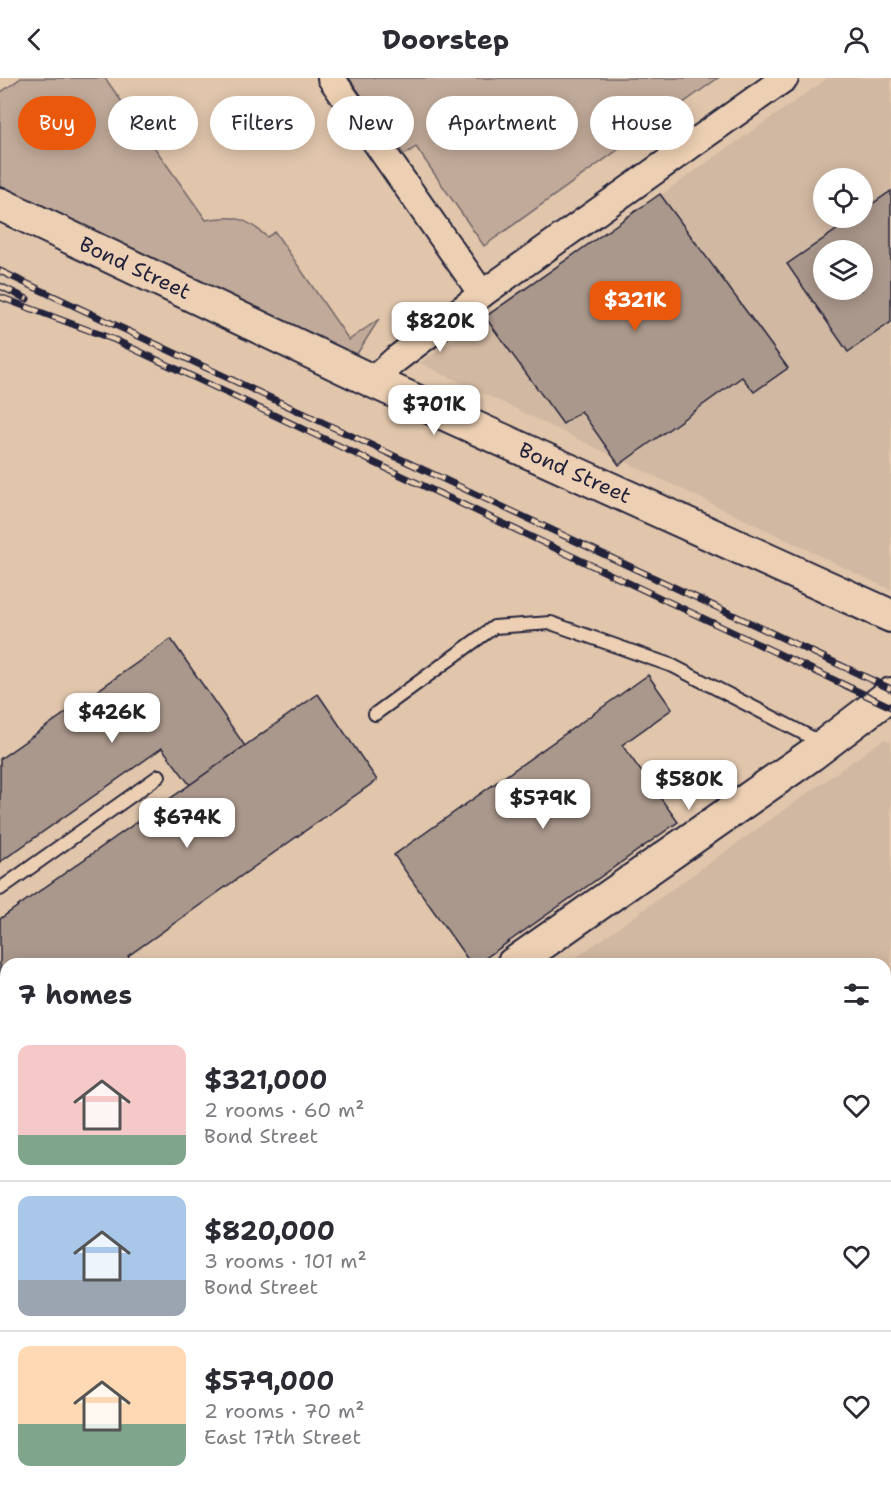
<!DOCTYPE html>
<meta charset="utf-8">
<style>
:root{--surface:#fff;--page:#f2f2f3;--text:#2b2b33;--muted:#7c7c81;--line:#e1e1e2;--accent:#ea580c}
body{margin:0;font-family:"Shantell Sans",sans-serif;background:var(--page);color:var(--text);height:100vh;display:flex;flex-direction:column;font-size:22px;white-space:nowrap}
*{box-sizing:border-box;margin:0}
p{font-size:20px;color:var(--muted)}
.icon{flex:none;width:33px;height:33px;fill:none;stroke:currentColor;stroke-width:2;stroke-linecap:round;stroke-linejoin:round}
.map{position:relative;flex:1;overflow:hidden}
.drawer{position:absolute;left:0px;top:880px;width:891px;height:536px;display:flex;flex-direction:column;background:var(--surface);border-radius:18px 18px 0 0;box-shadow:0 3px 15px #0003}
.drawer>*{flex:none}
.banner{position:absolute;left:18px;top:18px;width:855px;height:54px;display:flex;gap:12px}
.fabs{position:absolute;left:813px;top:90px;display:grid;gap:12px}
.fabs a{display:grid;place-items:center;width:60px;height:60px;border-radius:50%;background:var(--surface);box-shadow:0 3px 15px #0003;font-size:30px}
.price{position:absolute;translate:-50% -51px;padding:0 14px;border-radius:12px;background:#fff;color:#222;font-size:20px;line-height:39px;filter:drop-shadow(0 2px 3px #0008)}
.price::after{content:'';position:absolute;left:50%;top:36px;width:18px;height:14px;margin-left:-9px;background:inherit;clip-path:polygon(0 0,100% 0,50% 100%)}
.price.active{background:var(--accent);color:#fff}
ul{padding:0;list-style:none}
li{display:flex;align-items:center;gap:18px;height:150px;padding:0 18px}
li+li{border-top:2px solid var(--line)}
li span{display:grid;place-items:center;flex:none;width:168px;height:120px;border-radius:12px;color:#555}
li>.icon{margin-inline-start:auto}
span .icon{width:72px;height:72px;fill:#fffc;stroke-width:1}
li b{font-size:26px}
h2{display:flex;justify-content:space-between;align-items:center;height:72px;padding:0 18px;font-size:26px}
.tag{padding:0 21px;border-radius:27px;background:var(--surface);box-shadow:0 3px 15px #0003;font-size:21px;line-height:54px}
.tag.active{background:var(--accent);color:#fff}
header{display:flex;justify-content:space-between;align-items:center;height:78px;padding:0 18px;background:var(--surface);font-size:27px;font-weight:700}
.map>svg:first-child{display:block}
.built{fill:#d1b8a2;fill-rule:evenodd}
.green{fill:#c1aa99;stroke:#72666a;stroke-width:1.5}
.building{fill:#ab988c;stroke:#22223b;stroke-width:1.5;fill-rule:evenodd}
.lines{fill:none;stroke-linecap:round;stroke-linejoin:round}
.service-casing{stroke:#22223b;stroke-width:16}
.minor-casing{stroke:#22223b;stroke-width:30}
.tertiary-casing{stroke:#22223b;stroke-width:36}
.service{stroke:#edd0b3;stroke-width:12}
.minor{stroke:#edd0b3;stroke-width:26}
.tertiary{stroke:#edd0b3;stroke-width:32}
.rail-casing{stroke:#22223b;stroke-width:7}
.rail{stroke:#edd0b3;stroke-width:4.5;stroke-dasharray:14;stroke-linecap:butt}
.labels{text-anchor:middle;stroke-width:6;stroke-linejoin:round;paint-order:stroke}
.street-label{font-size:21px;fill:#22223b;stroke:#edd0b3}
</style>
<header><svg class="icon" aria-label="back" viewBox="0 0 24 24"><path d="M15 5l-7 7 7 7"/></svg>Doorstep<svg class="icon" aria-label="person" viewBox="0 0 24 24"><circle cx="12" cy="8" r="4"/><path d="M4 21q1-7 8-7t8 7"/></svg></header>
<div class="map">
<svg width="891" height="1415" viewBox="0 0 891 1415">
<rect width="100%" height="100%" fill="#e1c6ac"/>
<filter id="ink" filterUnits="userSpaceOnUse"><feTurbulence type="fractalNoise" baseFrequency=".0167" numOctaves="2"/><feDisplacementMap in="SourceGraphic" scale="12" xChannelSelector="R" yChannelSelector="G"/><feConvolveMatrix kernelMatrix="1 2 1 2 8 2 1 2 1" color-interpolation-filters="sRGB"/></filter>
<g filter="url(#ink)">
<g class="built">
<path d="M828,0H891V512L420,285ZM824,100H862V140H824ZM824,172H862V212H824Z"/>
<polygon points="884,661 891,664 891,1415 575,1415 572,1410 885,1410 885,886 567,886"/>
</g>
<g class="green">
<path d="M21,0H105L206,142C235,137 245,139 267,159L275,154L349,262L379,241L355,279L0,112V15Z"/>
<polygon points="349,0 718,0 484,168 416,69 404,77"/>
</g>
<g class="building">
<path d="M891,113V244L848,274L787,186L854,140H862V133ZM824,172H862V212H824Z"/>
<polygon points="660,116 788,290 754,314 742,299 619,387 581,333 563,346 485,239"/>
<polygon points="171,561 245,668 190,707 162,670 0,784 0,681"/>
<polygon points="648,597 672,631 622,667 678,744 477,886 471,886 394,777"/>
<polygon points="318,616 377,702 128,878 134,886 6,886 6,1011 0,1003 0,841"/>
<polygon points="891,923 891,1112 887,1115 885,1111 885,927"/>
<polygon points="0,1158 6,1167 6,1181 0,1186"/>
<polygon points="86,1410 229,1410 232,1415 85,1415 88,1413"/>
</g>
<g class="lines">
<defs>
<g id="service">
<polyline points="375,636 494,549 551,545 673,588 824,666"/>
<polyline points="0,811 159,698"/>
<polyline points="0,1072 6,1080"/>
<polyline points="0,1301 6,1314"/>
<polyline points="885,1403 891,1399"/>
<polyline points="58,1410 60,1414"/>
<polyline points="266,1410 274,1415"/>
<polyline points="733,1410 737,1415"/>
<polyline points="334,1415 337,1410"/>
<polyline points="868,1415 875,1410"/>
</g>
<g id="minor">
<polyline points="331,0 482,216 785,0"/>
<polyline points="372,303 395,282 482,216"/>
</g>
<g id="tertiary">
<polyline points="0,126 372,303 891,538"/>
<polyline points="513,886 811,677 891,616"/>
<polyline points="0,1248 6,1244"/>
</g>
</defs>
<use href="#service" class="service-casing"/>
<use href="#minor" class="minor-casing"/>
<use href="#tertiary" class="tertiary-casing"/>
<use href="#service" class="service"/>
<use href="#minor" class="minor"/>
<use href="#tertiary" class="tertiary"/>
<defs>
<g id="rail">
<polyline points="0,193 891,611"/>
<polyline points="0,208 27,221"/>
<polyline points="0,219 115,262 891,629"/>
</g>
</defs>
<use href="#rail" class="rail-casing"/>
<use href="#rail" class="rail"/>
</g>
</g>
<g class="labels">
<g class="street-label">
<text transform="translate(135 190) rotate(25)" y="7">Bond Street</text>
<text transform="translate(575 395) rotate(24)" y="7">Bond Street</text>
</g>
</g>
</svg>
<div class="fabs">
<a><svg class="icon" aria-label="locate" viewBox="0 0 24 24"><circle cx="12" cy="12" r="6"/><path d="M12 2v4M12 18v4M2 12h4M18 12h4"/></svg></a>
<a><svg class="icon" aria-label="layers" viewBox="0 0 24 24"><path d="M12 4l9 5-9 5-9-5zM3 14l9 5 9-5"/></svg></a>
</div>
<b class="price active" style="left:635px;top:254px">$321K</b>
<b class="price" style="left:440px;top:275px">$820K</b>
<b class="price" style="left:434px;top:358px">$701K</b>
<b class="price" style="left:112px;top:666px">$426K</b>
<b class="price" style="left:689px;top:733px">$580K</b>
<b class="price" style="left:543px;top:752px">$579K</b>
<b class="price" style="left:187px;top:771px">$674K</b>
<div class="banner">
<a class="tag active">Buy</a>
<a class="tag">Rent</a>
<a class="tag">Filters</a>
<a class="tag">New</a>
<a class="tag">Apartment</a>
<a class="tag">House</a>
</div>
<section class="drawer">
<h2>7 homes<svg class="icon" aria-label="filters" viewBox="0 0 24 24"><path d="M4 7h16M4 17h16"/><circle cx="9" cy="7" r="2"/><circle cx="15" cy="17" r="2"/></svg></h2>
<ul>
<li><span style="background:linear-gradient(#f6c9c9 75%,#7fa58c 0)"><svg class="icon" aria-label="home" viewBox="0 0 24 24"><path d="M3 11l9-7 9 7M6 9v11h12V9"/></svg></span><div><b>$321,000</b><p>2 rooms · 60 m²</p><p>Bond Street</p></div><svg class="icon" aria-label="heart" viewBox="0 0 24 24"><path d="M12 20l-8-8c-3-5 5-10 8-4 3-6 11-1 8 4z"/></svg></li>
<li><span style="background:linear-gradient(#a9c7e8 70%,#9aa5b1 0)"><svg class="icon" aria-label="home" viewBox="0 0 24 24"><path d="M3 11l9-7 9 7M6 9v11h12V9"/></svg></span><div><b>$820,000</b><p>3 rooms · 101 m²</p><p>Bond Street</p></div><svg class="icon" aria-label="heart" viewBox="0 0 24 24"><path d="M12 20l-8-8c-3-5 5-10 8-4 3-6 11-1 8 4z"/></svg></li>
<li><span style="background:linear-gradient(#ffd9b3 65%,#7fa58c 0)"><svg class="icon" aria-label="home" viewBox="0 0 24 24"><path d="M3 11l9-7 9 7M6 9v11h12V9"/></svg></span><div><b>$579,000</b><p>2 rooms · 70 m²</p><p>East 17th Street</p></div><svg class="icon" aria-label="heart" viewBox="0 0 24 24"><path d="M12 20l-8-8c-3-5 5-10 8-4 3-6 11-1 8 4z"/></svg></li>
</ul>
</section>
</div>
